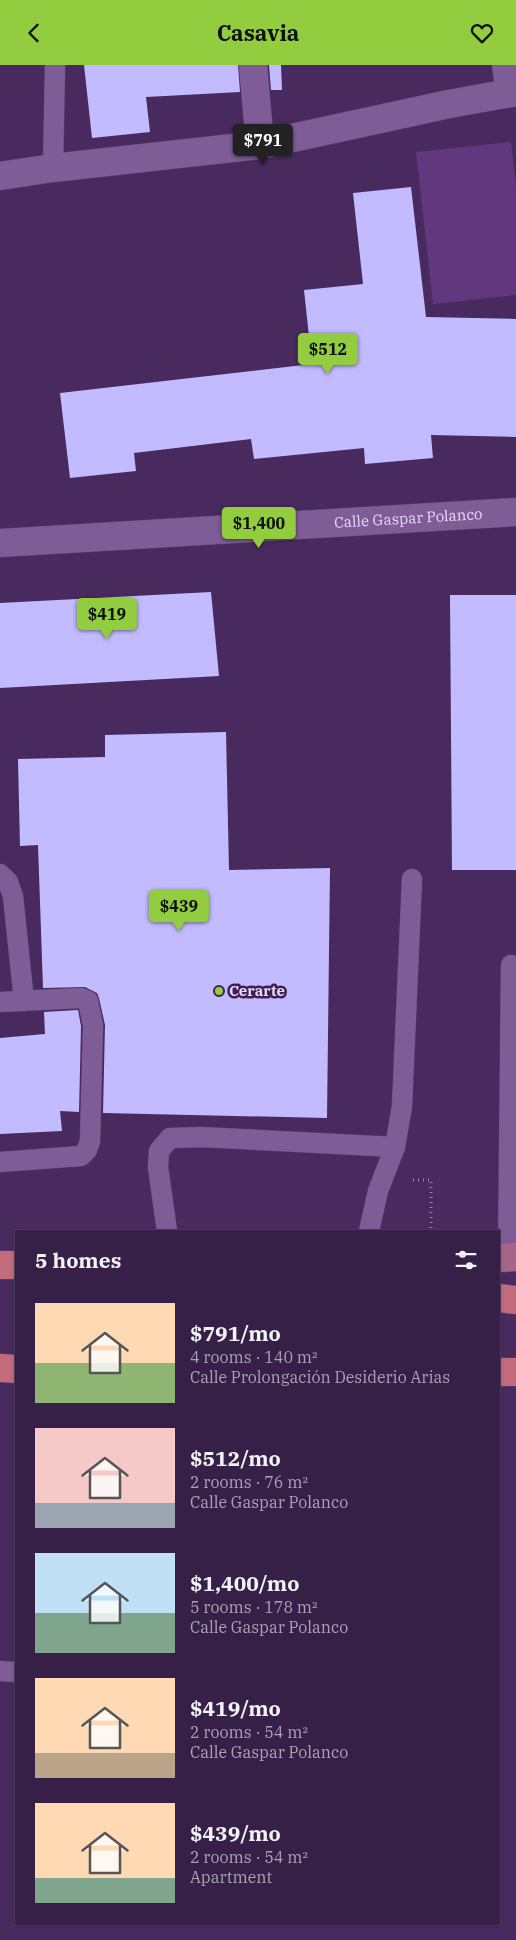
<!DOCTYPE html>
<meta charset="utf-8">
<style>
:root{--surface:#372047;--page:#422d52;--text:#f1f3f6;--muted:#aaa3b4;--line:#513e60;--accent:#92cd3f}
body{margin:0;font-family:"IBM Plex Serif",serif;background:var(--page);color:var(--text);height:100vh;display:flex;flex-direction:column;font-size:19px;white-space:nowrap}
*{box-sizing:border-box;margin:0}
p{font-size:16px;color:var(--muted)}
.icon{flex:none;width:28px;height:28px;fill:none;stroke:currentColor;stroke-width:2;stroke-linecap:round;stroke-linejoin:round}
.map{position:relative;flex:1;overflow:hidden}
.sheet{position:absolute;left:15px;top:1165px;width:485px;height:695px;display:flex;flex-direction:column;background:var(--surface);border-radius:0px;box-shadow:0 1px 4px #0004,0 0 0 1px var(--line)}
.sheet>*{flex:none}
.price{position:absolute;translate:-50% -42px;padding:0 11px;border-radius:5px;background:var(--accent);color:#111;font-size:16px;line-height:32px;filter:drop-shadow(0 1px 2px #0008)}
.price::after{content:'';position:absolute;left:50%;top:30px;width:15px;height:11px;margin-left:-8px;background:inherit;clip-path:polygon(0 0,100% 0,50% 100%)}
.price.on{background:#222;color:#fff}
ul{padding:0;list-style:none}
li{display:flex;align-items:center;gap:15px;height:125px;padding:0 20px}
li span{display:grid;place-items:center;flex:none;width:140px;height:100px;border-radius:0px;color:#555}
li>.icon{margin-inline-start:auto}
span .icon{width:60px;height:60px;fill:#fffc;stroke-width:1}
li b{font-size:21px}
h2{display:flex;justify-content:space-between;align-items:center;height:60px;padding:0 20px;font-size:21px}
header{display:flex;justify-content:space-between;align-items:center;height:65px;padding:0 20px;background:var(--accent);color:#111;font-size:22px;font-weight:700}
.map>svg:first-child{display:block}
.green{fill:#61387e}
.building{fill:#c3bbff}
.lines{fill:none;stroke-linecap:round;stroke-linejoin:round}
.lane-casing{stroke:#634775;stroke-width:21}
.street-casing{stroke:#634775;stroke-width:29}
.primary-casing{stroke:#634775;stroke-width:29}
.highway-casing{stroke:#634775;stroke-width:29}
.path{stroke:#9981ab;stroke-width:3;stroke-dasharray:1 4;stroke-linecap:butt}
.lane{stroke:#7e5d97;stroke-width:20}
.street{stroke:#7e5d97;stroke-width:28}
.primary{stroke:#a66586;stroke-width:28}
.highway{stroke:#c16b7b;stroke-width:28}
.poi-dot{fill:#92cd3f;stroke:#3e1f54;stroke-width:2}
.labels{text-anchor:middle;stroke-width:5;stroke-linejoin:round;paint-order:stroke}
.street-label{font-size:15px;fill:#e8d7f7;stroke:#3e1f54}
.poi-label{font-size:15px;font-weight:bold;fill:#e8d7f7;stroke:#3e1f54;text-anchor:start}
</style>
<header><svg class="icon" aria-label="back" viewBox="0 0 24 24"><path d="M15 5l-7 7 7 7"/></svg>Casavia<svg class="icon" aria-label="heart" viewBox="0 0 24 24"><path d="M12 20l-8-8c-3-5 5-10 8-4 3-6 11-1 8 4z"/></svg></header>
<div class="map">
<svg width="516" height="1875" viewBox="0 0 516 1875">
<rect width="100%" height="100%" fill="#492a5f"/>
<polygon class="green" points="511,77 516,122 516,230 433,239 416,87"/>
<g class="building">
<polygon points="84,0 238,0 240,27 146,32 150,67 92,73"/>
<polygon points="269,0 281,0 282,25 271,25"/>
<polygon points="411,122 426,252 516,254 516,372 431,370 433,393 365,399 364,383 254,394 251,374 134,388 136,406 70,413 60,328 312,299 304,225 363,219 353,128"/>
<polygon points="211,527 219,611 0,623 0,538"/>
<polygon points="450,530 516,530 516,805 452,805"/>
<polygon points="226,667 229,805 330,803 327,1053 103,1048 105,960 99,933 97,928 85,922 43,923 38,780 20,781 18,694 105,692 105,670"/>
<polygon points="78,945 81,961 79,1047 60,1046 62,1066 0,1069 0,973 45,969 44,947"/>
</g>
<g class="lines">
<defs>
<g id="lane">
<polyline points="53,103 55,0"/>
<polyline points="0,809 8,817 13,831 24,936"/>
<polyline points="0,937 81,933 88,936 93,960 90,1076 87,1085 81,1091 0,1097"/>
<polyline points="167,1166 158,1102 159,1086 170,1073 201,1072 395,1082 402,1041 412,814"/>
<polyline points="369,1166 378,1126 395,1082"/>
<polyline points="508,1192 511,900"/>
<polyline points="0,1606 16,1607"/>
</g>
<g id="street">
<polyline points="253,0 260,80"/>
<polyline points="506,0 510,28"/>
<polyline points="0,111 53,103 260,80 449,39 516,27"/>
<path id="s1" d="M0,478L516,447"/>
</g>
<polyline id="primary" points="499,1193 516,1192"/>
<g id="highway">
<polyline points="0,1200 16,1200"/>
<polyline points="499,1233 516,1235"/>
<polyline points="0,1303 16,1304"/>
<polyline points="499,1307 516,1307"/>
</g>
</defs>
<use href="#lane" class="lane-casing"/>
<use href="#street" class="street-casing"/>
<use href="#primary" class="primary-casing"/>
<use href="#highway" class="highway-casing"/>
<polyline class="path" points="413,1115 431,1115 431,1166"/>
<use href="#lane" class="lane"/>
<use href="#street" class="street"/>
<use href="#primary" class="primary"/>
<use href="#highway" class="highway"/>
</g>
<circle class="poi-dot" cx="219" cy="926" r="5"/>
<g class="labels">
<g class="street-label">
<text dy="5" stroke="none"><textPath href="#s1" startOffset="409">Calle Gaspar Polanco</textPath></text>
</g>
<g class="poi-label">
<text x="229" y="931">Cerarte</text>
</g>
</g>
</svg>
<b class="price on" style="left:263px;top:101px">$791</b>
<b class="price" style="left:328px;top:310px">$512</b>
<b class="price" style="left:259px;top:484px">$1,400</b>
<b class="price" style="left:107px;top:575px">$419</b>
<b class="price" style="left:179px;top:867px">$439</b>
<section class="sheet">
<h2>5 homes<svg class="icon" aria-label="filters" viewBox="0 0 24 24"><path d="M4 7h16M4 17h16"/><circle cx="9" cy="7" r="2"/><circle cx="15" cy="17" r="2"/></svg></h2>
<ul>
<li><span style="background:linear-gradient(#ffd9b3 60%,#8fb573 0)"><svg class="icon" aria-label="home" viewBox="0 0 24 24"><path d="M3 11l9-7 9 7M6 9v11h12V9"/></svg></span><div><b>$791/mo</b><p>4 rooms · 140 m²</p><p>Calle Prolongación Desiderio Arias</p></div></li>
<li><span style="background:linear-gradient(#f6c9c9 75%,#9aa5b1 0)"><svg class="icon" aria-label="home" viewBox="0 0 24 24"><path d="M3 11l9-7 9 7M6 9v11h12V9"/></svg></span><div><b>$512/mo</b><p>2 rooms · 76 m²</p><p>Calle Gaspar Polanco</p></div></li>
<li><span style="background:linear-gradient(#bfe0f5 60%,#7fa58c 0)"><svg class="icon" aria-label="home" viewBox="0 0 24 24"><path d="M3 11l9-7 9 7M6 9v11h12V9"/></svg></span><div><b>$1,400/mo</b><p>5 rooms · 178 m²</p><p>Calle Gaspar Polanco</p></div></li>
<li><span style="background:linear-gradient(#ffd9b3 75%,#b9a48a 0)"><svg class="icon" aria-label="home" viewBox="0 0 24 24"><path d="M3 11l9-7 9 7M6 9v11h12V9"/></svg></span><div><b>$419/mo</b><p>2 rooms · 54 m²</p><p>Calle Gaspar Polanco</p></div></li>
<li><span style="background:linear-gradient(#ffd9b3 75%,#7fa58c 0)"><svg class="icon" aria-label="home" viewBox="0 0 24 24"><path d="M3 11l9-7 9 7M6 9v11h12V9"/></svg></span><div><b>$439/mo</b><p>2 rooms · 54 m²</p><p>Apartment</p></div></li>
</ul>
</section>
</div>
